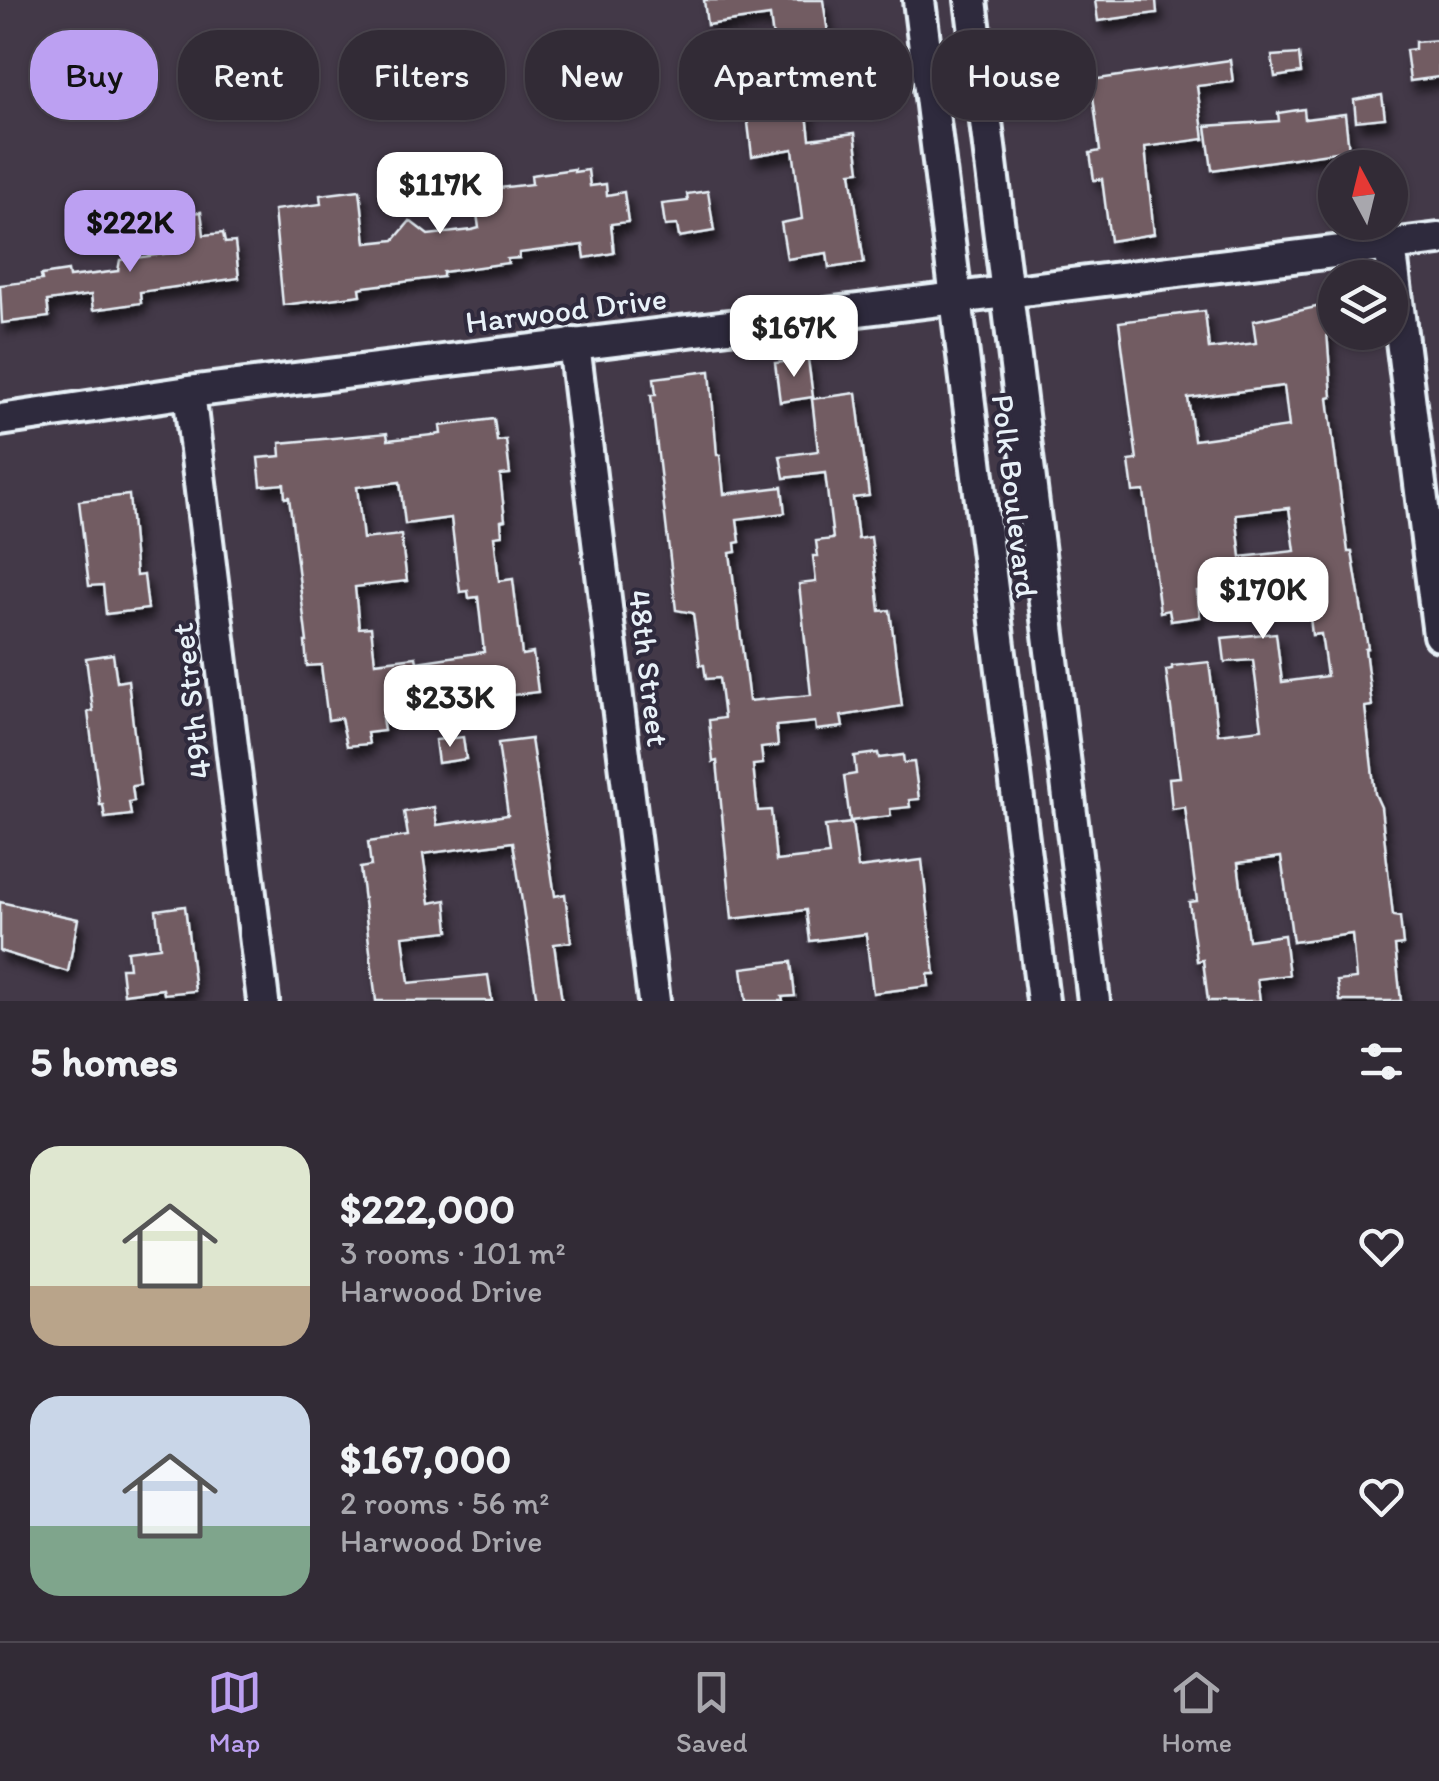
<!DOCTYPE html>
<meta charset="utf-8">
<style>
:root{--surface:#322b36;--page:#3a333e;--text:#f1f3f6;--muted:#a8a7ad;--line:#4d4751;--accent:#bca0f2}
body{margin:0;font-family:Itim,sans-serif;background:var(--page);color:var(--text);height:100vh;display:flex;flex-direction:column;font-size:38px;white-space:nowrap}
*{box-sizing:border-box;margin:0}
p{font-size:32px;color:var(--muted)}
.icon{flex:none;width:55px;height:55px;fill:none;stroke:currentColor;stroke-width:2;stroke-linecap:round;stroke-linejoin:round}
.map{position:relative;height:1001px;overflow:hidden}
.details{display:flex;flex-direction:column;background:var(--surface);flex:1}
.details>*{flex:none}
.banner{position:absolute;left:30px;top:30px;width:1380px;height:90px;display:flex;gap:20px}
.needle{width:65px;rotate:353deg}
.fabs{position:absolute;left:1318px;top:150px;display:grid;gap:20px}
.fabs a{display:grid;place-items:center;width:90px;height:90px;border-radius:50%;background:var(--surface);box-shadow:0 2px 8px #0004,0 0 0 2px var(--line);font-size:50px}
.price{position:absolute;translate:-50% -85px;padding:0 22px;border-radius:20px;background:#fff;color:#222;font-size:32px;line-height:65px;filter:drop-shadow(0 2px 5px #0008)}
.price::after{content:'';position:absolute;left:50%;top:60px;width:30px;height:22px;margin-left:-15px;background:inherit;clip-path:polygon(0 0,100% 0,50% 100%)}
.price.active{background:var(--accent);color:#111}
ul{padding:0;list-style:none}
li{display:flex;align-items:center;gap:30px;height:250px;padding:0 30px}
li span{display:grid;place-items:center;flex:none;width:280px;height:200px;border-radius:30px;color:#555}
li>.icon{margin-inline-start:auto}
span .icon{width:120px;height:120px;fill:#fffc;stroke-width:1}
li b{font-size:42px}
h2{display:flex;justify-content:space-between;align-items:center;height:120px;padding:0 30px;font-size:42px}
.chip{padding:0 35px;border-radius:40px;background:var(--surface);box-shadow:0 2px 8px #0004,0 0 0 2px var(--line);font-size:35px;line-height:90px}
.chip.active{background:var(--accent);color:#111}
.menu{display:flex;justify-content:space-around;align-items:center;height:140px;border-top:2px solid var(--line);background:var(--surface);font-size:28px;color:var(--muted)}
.menu a{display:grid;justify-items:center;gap:5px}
.menu .active{color:var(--accent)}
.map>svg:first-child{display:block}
.building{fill:#725b62;stroke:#e8f1f8;stroke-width:2.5;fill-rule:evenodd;filter:url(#shadow)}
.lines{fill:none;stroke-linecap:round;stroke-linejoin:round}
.minor-casing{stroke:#e8f1f8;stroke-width:38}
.minor{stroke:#2f2a3d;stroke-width:30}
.labels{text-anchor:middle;stroke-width:8;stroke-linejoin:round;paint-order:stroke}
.street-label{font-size:32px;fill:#e8f1f8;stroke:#2f2a3d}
</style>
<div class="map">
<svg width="1439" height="1001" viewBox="0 0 1439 1001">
<defs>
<filter id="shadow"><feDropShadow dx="5" dy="9" stdDeviation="5" flood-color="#0009"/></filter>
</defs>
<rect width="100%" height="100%" fill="#433948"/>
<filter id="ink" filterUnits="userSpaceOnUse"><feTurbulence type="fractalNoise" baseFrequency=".01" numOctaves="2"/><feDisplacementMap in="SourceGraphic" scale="20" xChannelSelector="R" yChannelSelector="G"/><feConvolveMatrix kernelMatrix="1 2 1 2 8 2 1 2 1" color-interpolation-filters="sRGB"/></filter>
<g filter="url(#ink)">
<g class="building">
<polygon points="704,0 823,0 836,85 804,89 810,139 855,133 860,171 851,172 864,263 829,268 827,253 787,259 781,223 802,219 793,149 752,156 741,65 776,60 770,16 707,25"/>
<polygon points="1095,0 1156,0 1157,13 1098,21"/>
<polygon points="1439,40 1439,77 1410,81 1406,50 1415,49 1415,42"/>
<polygon points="1299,54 1301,73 1275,77 1272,56"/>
<polygon points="1230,60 1233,82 1197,86 1204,139 1145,147 1154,234 1110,241 1102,179 1094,180 1090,153 1100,151 1091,80"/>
<polygon points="1382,95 1385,118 1356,121 1354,100"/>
<polygon points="1304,109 1305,119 1345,114 1349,150 1212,170 1206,126 1279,121 1278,113"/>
<polygon points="451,163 454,188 421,191 419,167"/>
<polygon points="574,169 574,172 588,170 590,186 606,184 607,195 624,192 628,222 611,224 614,253 585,258 583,245 519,253 519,258 507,259 508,263 443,272 443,277 364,287 360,288 361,295 283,305 274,210 321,204 320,195 360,190 366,243 394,240 410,221 428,235 472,230 479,228 474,191 532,184 531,175"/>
<polygon points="708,191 714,231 679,237 677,225 665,226 662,204 688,201 687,194"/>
<polygon points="201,212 204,235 223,233 225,243 235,242 239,278 140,292 141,303 93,310 91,295 47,301 49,317 2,323 0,285 42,280 41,275 68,271 69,277 118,271 120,260 179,252 175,215"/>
<path d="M1325,305L1332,397L1328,398L1334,447L1348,552H1352L1368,648L1365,649L1372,706L1365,707L1375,794L1381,807L1393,916L1400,917L1403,945L1395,946L1401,1001H1340L1337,981L1356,979L1352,934L1293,942L1281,857L1238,863L1248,940L1284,935L1289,975L1257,979L1260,1001H1208L1203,960L1197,961L1189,902L1197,901L1185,807L1172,809L1169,778L1180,777L1166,670L1172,669V666L1209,662L1218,734L1262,729L1253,660L1225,662L1222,638L1276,633L1282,682L1327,676L1321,634L1312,635L1306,581L1298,582L1297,577L1197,591L1200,617L1171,621L1169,610L1160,612L1144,491L1133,492L1129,461L1137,460L1119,322L1205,311L1209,349L1256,343L1253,321ZM1284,386L1289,427L1194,440L1188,398ZM1289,508L1295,551L1241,557L1236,514Z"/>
<polygon points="808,359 813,397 780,402 775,363"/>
<polygon points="710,371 717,455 720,455 724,494 782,487 785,513 737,519 740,542 735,543 736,552 730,553 749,701 811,695 799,584 816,582 813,556 818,556 816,541 833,539 825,473 784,478 780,456 818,451 812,399 856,393 869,496 853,498 858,539 871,537 880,611 890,610 902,706 841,716 843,727 816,730 815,722 776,726 778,746 761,748 763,764 753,765 758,811 771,810 776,861 829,855 825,826 852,823 858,868 922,860 935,974 928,974 929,986 873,993 866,934 810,941 806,910 732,919 717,761 713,762 709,720 724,718 719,678 706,679 704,665 700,665 693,613 676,610 651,395 656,395 654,378"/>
<path d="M494,419L497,441L506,440L510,474L500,475L505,520L501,521L502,535L494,536L499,581L513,579L522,655L533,653L538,692L479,699L477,677L421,685L422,696L387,701L389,716L382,717L384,731L367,733L369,744L347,746L341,718L328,720L321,665L307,666L305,642H307L289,497L285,498L284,484L261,486L258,458L281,456L280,443L387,433L388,440L441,434L440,426ZM400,482L405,524L451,518L460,592L468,591L469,598L478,597L484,652L417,662L416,657L375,662L371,627L359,628L355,587L407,581L401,535L363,539L357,487Z"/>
<polygon points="129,495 136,576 144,575 148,609 106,614 103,585 89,586 79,501"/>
<polygon points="113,654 117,682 128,680 140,785 132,786 134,801 129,802 131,815 105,818 103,805 100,805 88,712 93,711 86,658"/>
<polygon points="463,737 466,759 438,763 435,740"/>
<polygon points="531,739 555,896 565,894 571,942 554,944 562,1001 537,1001 513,842 423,854 430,903 446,900 449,931 403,936 409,983 488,975 492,1001 376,1001 360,868 371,866 368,842 408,836 404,812 434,807 437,825 508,815 498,743"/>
<polygon points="878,753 879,758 903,755 904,763 914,762 919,799 909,800 910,807 890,809 891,816 850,821 844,776 856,774 854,756"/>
<polygon points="0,902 78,919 68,972 0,951"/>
<polygon points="185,906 195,991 164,994 163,989 124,994 121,968 129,968 127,951 160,947 156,910"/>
<polygon points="791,962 795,996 782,997 783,1001 746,1001 742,968"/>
</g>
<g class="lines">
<defs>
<g id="minor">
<polyline points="919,0 1043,1001"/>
<polyline points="971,0 1094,1001"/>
<polyline points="1390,245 1439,635"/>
<polyline points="574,344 654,1001"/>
<polyline points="189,392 263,1001"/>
<polyline points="0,420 189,392 1439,239"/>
</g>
</defs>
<use href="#minor" class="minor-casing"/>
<use href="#minor" class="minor"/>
</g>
</g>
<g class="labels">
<g class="street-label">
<text transform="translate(566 310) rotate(-7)" y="11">Harwood Drive</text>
<text transform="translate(1015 496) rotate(83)" y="11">Polk Boulevard</text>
<text transform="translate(649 668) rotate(83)" y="11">48th Street</text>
<text transform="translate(191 701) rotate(-97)" y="11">49th Street</text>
</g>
</g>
</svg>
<div class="fabs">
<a><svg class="needle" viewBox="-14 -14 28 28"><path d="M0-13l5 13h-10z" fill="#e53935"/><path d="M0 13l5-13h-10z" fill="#a8a7ad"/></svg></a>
<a><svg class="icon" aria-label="layers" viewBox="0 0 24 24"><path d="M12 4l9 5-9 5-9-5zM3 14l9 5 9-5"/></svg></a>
</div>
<b class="price" style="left:440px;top:237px">$117K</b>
<b class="price active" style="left:130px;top:275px">$222K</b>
<b class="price" style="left:794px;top:380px">$167K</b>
<b class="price" style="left:1263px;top:642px">$170K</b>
<b class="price" style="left:450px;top:750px">$233K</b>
<div class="banner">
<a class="chip active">Buy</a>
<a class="chip">Rent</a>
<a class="chip">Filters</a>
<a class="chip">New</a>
<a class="chip">Apartment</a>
<a class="chip">House</a>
</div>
</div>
<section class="details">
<h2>5 homes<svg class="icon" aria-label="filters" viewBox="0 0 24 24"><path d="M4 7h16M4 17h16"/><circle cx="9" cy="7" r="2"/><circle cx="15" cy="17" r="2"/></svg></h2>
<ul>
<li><span style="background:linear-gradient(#dfe7d0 70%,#b9a48a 0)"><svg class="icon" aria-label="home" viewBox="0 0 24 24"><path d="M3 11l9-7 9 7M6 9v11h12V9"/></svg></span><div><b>$222,000</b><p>3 rooms · 101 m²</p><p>Harwood Drive</p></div><svg class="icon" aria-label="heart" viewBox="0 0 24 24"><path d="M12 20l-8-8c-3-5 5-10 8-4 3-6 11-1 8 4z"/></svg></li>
<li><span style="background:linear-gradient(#c9d6e8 65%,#7fa58c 0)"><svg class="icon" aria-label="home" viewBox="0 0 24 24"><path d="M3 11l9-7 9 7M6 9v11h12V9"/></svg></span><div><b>$167,000</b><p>2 rooms · 56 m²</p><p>Harwood Drive</p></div><svg class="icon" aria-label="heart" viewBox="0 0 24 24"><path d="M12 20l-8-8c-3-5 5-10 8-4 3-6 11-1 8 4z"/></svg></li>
</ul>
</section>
<nav class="menu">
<a class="active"><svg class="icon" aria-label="map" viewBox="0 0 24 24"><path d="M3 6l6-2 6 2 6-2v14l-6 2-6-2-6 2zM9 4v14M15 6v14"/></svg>Map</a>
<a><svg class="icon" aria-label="saved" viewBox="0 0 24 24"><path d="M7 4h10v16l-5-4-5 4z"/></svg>Saved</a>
<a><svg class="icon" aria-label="home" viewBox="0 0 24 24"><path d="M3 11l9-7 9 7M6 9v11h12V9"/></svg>Home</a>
</nav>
